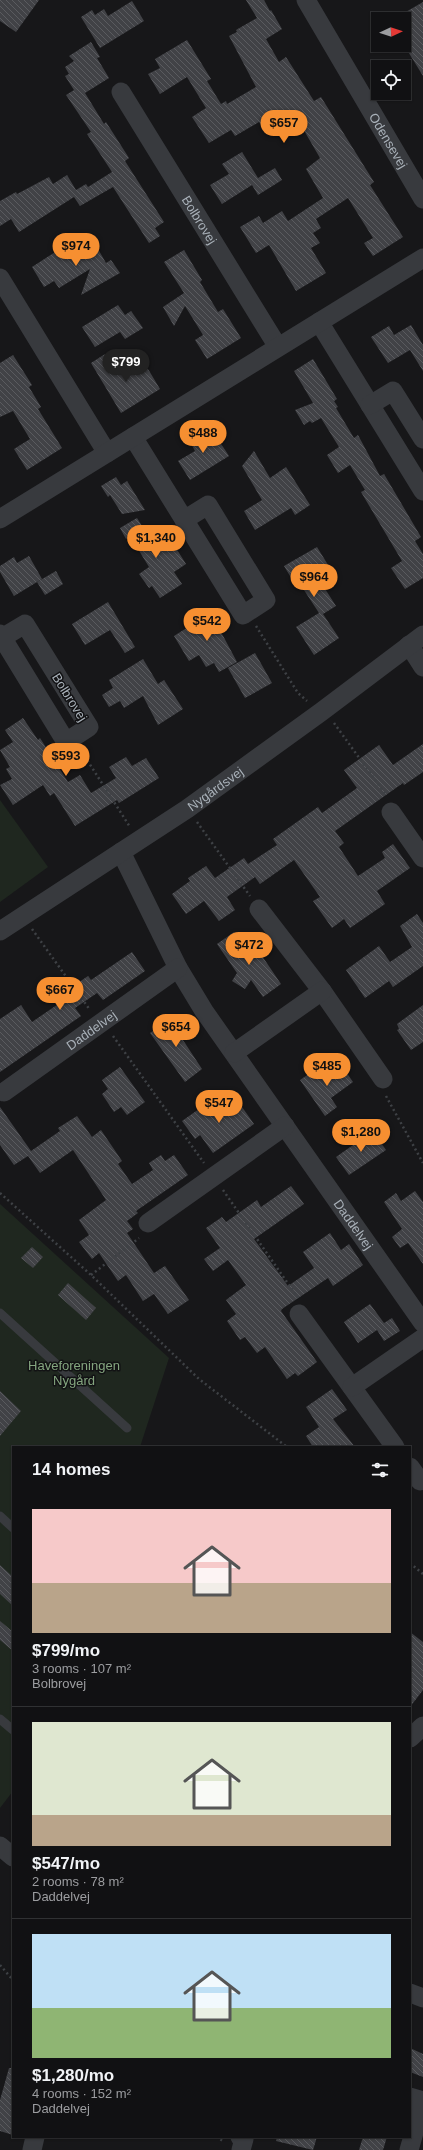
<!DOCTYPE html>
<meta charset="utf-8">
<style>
:root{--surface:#111113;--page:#1a1a1c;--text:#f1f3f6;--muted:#9c9da0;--line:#303133;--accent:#f68f31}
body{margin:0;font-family:Arial,sans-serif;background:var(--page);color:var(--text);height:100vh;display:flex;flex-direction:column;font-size:15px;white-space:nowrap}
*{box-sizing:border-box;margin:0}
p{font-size:13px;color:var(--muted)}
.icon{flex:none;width:22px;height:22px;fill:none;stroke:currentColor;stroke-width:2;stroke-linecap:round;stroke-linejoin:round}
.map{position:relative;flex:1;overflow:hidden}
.details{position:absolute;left:12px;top:1446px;width:399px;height:692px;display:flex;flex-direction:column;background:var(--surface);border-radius:0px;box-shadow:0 1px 3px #0004,0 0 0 1px var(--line)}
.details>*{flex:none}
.needle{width:26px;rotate:86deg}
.buttons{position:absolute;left:371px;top:12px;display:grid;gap:8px}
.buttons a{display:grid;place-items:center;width:40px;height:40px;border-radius:0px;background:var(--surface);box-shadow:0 1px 3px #0004,0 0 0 1px var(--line);font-size:20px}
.price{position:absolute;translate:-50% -34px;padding:0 9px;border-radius:14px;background:var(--accent);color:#111;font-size:13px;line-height:26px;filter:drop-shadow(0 1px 2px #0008)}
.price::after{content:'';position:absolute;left:50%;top:24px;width:12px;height:9px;margin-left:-6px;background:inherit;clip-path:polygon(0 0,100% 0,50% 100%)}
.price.current{background:#222;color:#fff}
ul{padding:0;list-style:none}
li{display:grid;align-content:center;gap:8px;height:212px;padding:0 20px}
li+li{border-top:1px solid var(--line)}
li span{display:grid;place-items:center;height:124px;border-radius:0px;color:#555}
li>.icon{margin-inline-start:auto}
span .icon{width:72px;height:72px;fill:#fffc;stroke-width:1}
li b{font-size:17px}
h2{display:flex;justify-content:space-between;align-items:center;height:48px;padding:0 20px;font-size:17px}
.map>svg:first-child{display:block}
.garden{fill:#1f271f}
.building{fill:url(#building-back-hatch)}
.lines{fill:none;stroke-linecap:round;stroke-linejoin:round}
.path{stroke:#3e4145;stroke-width:2.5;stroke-dasharray:2 3;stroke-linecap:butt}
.service{stroke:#383a3e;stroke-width:9}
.minor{stroke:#383a3e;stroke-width:19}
.labels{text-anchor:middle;stroke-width:3;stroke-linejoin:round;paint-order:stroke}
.street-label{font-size:13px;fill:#a9b1b9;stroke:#121214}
.park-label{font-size:13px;fill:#84a57f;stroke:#121214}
</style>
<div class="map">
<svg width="423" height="2150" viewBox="0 0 423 2150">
<defs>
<pattern id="building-back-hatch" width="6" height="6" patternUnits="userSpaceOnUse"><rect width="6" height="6" fill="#414246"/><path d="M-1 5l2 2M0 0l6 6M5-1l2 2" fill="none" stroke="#5a5b5f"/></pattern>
</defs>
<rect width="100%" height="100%" fill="#171719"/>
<g class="garden">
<polygon points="0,800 48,867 0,902"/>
<polygon points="0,1204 169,1358 140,1447 13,1447 13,1791 0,1808"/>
</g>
<g class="building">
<polygon points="0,0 39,0 16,32 0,21"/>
<polygon points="246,0 264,0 270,11 271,10 282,29 266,39 279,62 286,57 314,101 321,97 374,182 370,185 403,237 373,256 364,243 373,238 348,198 316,219 321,228 313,233 320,243 311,248 326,273 296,291 269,245 256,253 240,227 259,216 263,223 282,211 288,221 323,198 306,169 320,158 295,115 289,119 286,114 262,127 259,122 235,136 231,130 209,143 192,117 206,108 187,77 160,94 148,74 160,68 155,59 187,40 211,79 207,81 221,104 226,101 227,104 256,87 229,36 237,32 236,30 257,18"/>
<polygon points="132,1 144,21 100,48 81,17 92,10 95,15 104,9 108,16"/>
<polygon points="423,2 423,76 404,45 404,13"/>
<polygon points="91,42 100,57 97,58 109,78 85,93 104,124 106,122 129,158 125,161 164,222 155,228 160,236 149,243 113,187 80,206 74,197 19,232 11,219 0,226 0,201 16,192 17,194 49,177 53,184 67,175 76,190 86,184 88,187 112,172 87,134 91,132 66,95 74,90 65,76 69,74 65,67 74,61 69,56"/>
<polygon points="242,152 258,178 275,168 282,180 258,195 252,185 222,204 210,185 229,174 222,164"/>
<polygon points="94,242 106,263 111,260 120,273 81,295 90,269 59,288 54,281 44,287 32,267 66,245 70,252 82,246 84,249"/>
<polygon points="184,250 202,280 200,282 218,312 223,309 241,338 207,359 195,340 203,335 185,306 174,326 163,307 184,293 164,262"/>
<polygon points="118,305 125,315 131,311 143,328 125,339 120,332 95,347 82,327"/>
<polygon points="411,325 423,345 423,371 410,350 388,363 371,337 389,326 394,335"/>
<polygon points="105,354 115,372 135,360 143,372 148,369 160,389 121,413 91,363"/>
<polygon points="13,355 32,385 29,387 41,407 38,409 62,448 27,470 14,449 30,439 13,411 0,417 0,363"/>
<polygon points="313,359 337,399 334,401 338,407 336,408 354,438 358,435 380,476 384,474 421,537 415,541 423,554 423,578 405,589 391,568 402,561 361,492 365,490 350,465 338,473 327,455 339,447 321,418 312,423 310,421 304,425 295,410 313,403 294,371"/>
<polygon points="210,427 229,456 190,480 178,461 195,451 189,440"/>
<polygon points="254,451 270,478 286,467 310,505 295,515 291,508 255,530 244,511 262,500 242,466"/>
<polygon points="116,477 121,485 127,481 145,510 122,514 110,495 108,497 101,486"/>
<polygon points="137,518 155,546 169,537 186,564 174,572 182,584 160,598 152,586 149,588 139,574 149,567 130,536 126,539 120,528"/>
<polygon points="317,547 333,573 320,581 336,606 323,614 339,638 314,655 296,627 319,613 300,584 296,586 284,566"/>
<polygon points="29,556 42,579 14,596 0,572 0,566 14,557 17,563"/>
<polygon points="56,571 63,584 45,595 37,582"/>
<polygon points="108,602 135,647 125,653 110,630 85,645 72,624"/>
<polygon points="215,610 226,628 221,632 237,662 219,672 214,663 206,667 199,655 189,661 174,636"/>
<polygon points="255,653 272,683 245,698 228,668"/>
<polygon points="143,659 158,684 164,680 183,709 158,725 143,696 124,708 120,701 109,707 102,695 113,688 109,680"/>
<polygon points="23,718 38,740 40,738 68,782 80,775 91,793 116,778 109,767 126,757 132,766 146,758 159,778 119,803 117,800 75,826 54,793 50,796 43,785 13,805 0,785 12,779 6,769 10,767 0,750 13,742 5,730"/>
<polygon points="423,744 423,772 404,785 403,783 335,831 344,843 339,847 358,876 385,858 382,852 393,844 410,868 377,891 385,904 350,928 344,919 332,928 313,901 320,897 294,860 260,884 255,877 227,897 235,910 219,921 204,901 186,914 172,894 190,881 188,878 206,866 215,878 244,858 248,864 277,845 273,839 318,807 322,813 357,788 344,770 379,745 393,765"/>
<polygon points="417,914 423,923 423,966 393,987 389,981 365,998 346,970 379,946 390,962 412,947 400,926"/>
<polygon points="234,932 248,953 256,947 281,984 263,997 251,980 245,989 232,981 237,973 217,944"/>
<polygon points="132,952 145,971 103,1000 97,993 75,1008 81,1016 0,1072 0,1019 21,1005 32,1022 67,998 63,993 88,976 91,980"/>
<polygon points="423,1005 423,1042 411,1050 397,1030 399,1029 397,1024"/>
<polygon points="177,1014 187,1028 179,1034 202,1069 185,1082 150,1033"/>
<polygon points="340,1063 353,1082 331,1098 337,1107 325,1116 300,1080 316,1069 321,1076"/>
<polygon points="120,1067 145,1102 127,1115 121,1107 114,1112 102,1094 108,1089 102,1080"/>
<polygon points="235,1097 254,1124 213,1153 200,1135 195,1139 182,1121 199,1109 203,1113 213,1106 216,1110"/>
<polygon points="0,1107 31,1151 60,1131 58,1128 77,1116 92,1137 101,1130 122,1161 118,1164 132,1184 153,1170 149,1163 161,1155 165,1161 174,1155 188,1175 136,1211 138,1213 127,1221 133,1229 127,1233 154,1273 165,1266 189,1300 168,1314 154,1294 143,1301 126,1275 118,1281 99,1253 92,1259 79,1242 89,1235 79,1220 106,1200 73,1150 40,1173 28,1156 14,1165 0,1145"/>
<polygon points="373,1131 386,1150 349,1175 336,1157"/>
<polygon points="291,1186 304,1204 254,1239 288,1286 314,1268 303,1252 330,1233 341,1250 349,1244 363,1265 333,1286 328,1278 282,1309 281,1311 317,1362 298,1376 295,1373 287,1379 265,1347 257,1353 245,1337 240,1340 227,1321 236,1314 226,1300 246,1285 228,1260 213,1271 204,1259 220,1248 206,1228 222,1217 226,1222 257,1200 261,1207"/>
<polygon points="415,1191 423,1202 423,1264 408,1243 400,1248 392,1237 402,1229 384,1202 396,1193 401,1201"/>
<polygon points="32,1247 43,1257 33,1268 21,1258"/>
<polygon points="68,1283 96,1308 86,1320 58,1295"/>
<polygon points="370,1304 384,1323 392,1318 400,1331 384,1341 377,1330 358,1343 344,1322"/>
<polygon points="332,1389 347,1410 333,1419 355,1447 313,1447 306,1436 319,1427 306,1407"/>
<polygon points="0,1391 21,1411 0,1436"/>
<polygon points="0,1565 13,1577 13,1606 0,1594"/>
<polygon points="0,1621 13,1632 13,1651 0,1640"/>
<polygon points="410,1632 423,1642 423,1690 410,1707"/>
<polygon points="410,2048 423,2054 423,2077 410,2072"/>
<polygon points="9,2068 13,2068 13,2135 0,2131 0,2100"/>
<polygon points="277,2137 317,2137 313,2150 276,2141"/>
<polygon points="363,2137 387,2137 383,2150 359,2150"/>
</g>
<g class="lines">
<g class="path">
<polyline points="256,626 298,693 307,701"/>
<polyline points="334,723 386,795"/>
<polyline points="82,752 130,827"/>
<polyline points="197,822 250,896"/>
<polyline points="32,929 90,1010"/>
<polyline points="113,1036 204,1163"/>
<polyline points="386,1096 423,1163"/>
<polyline points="223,1190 298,1298"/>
<polyline points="0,1193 91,1275 199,1379 287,1447"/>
<polyline points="91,1275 139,1238"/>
<polyline points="410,1563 423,1574"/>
<polyline points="0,1965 13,1980"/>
<polyline points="216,2137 223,2141"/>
</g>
<g class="service">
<polyline points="0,1313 127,1428"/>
<polyline points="0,1516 13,1528"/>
<polyline points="0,1719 13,1730"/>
</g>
<g class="minor">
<path id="s1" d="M306,0L423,199"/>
<path id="s2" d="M121,92L278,347"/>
<polyline points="0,278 107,453"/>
<polyline points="319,322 423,491"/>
<polyline points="370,405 393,391 423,439"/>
<polyline points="133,437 243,615 266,600 208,505 184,520"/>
<polyline points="0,519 423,258"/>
<polyline points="0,634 66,742 89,727 25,624 2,638"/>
<polyline points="409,645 423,667"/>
<polyline points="391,812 423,858"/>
<path id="s3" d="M121,852L178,968L204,1011L423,1323"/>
<polyline points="259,909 322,991 383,1079"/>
<path id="s4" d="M0,931L187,809L321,712L423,635"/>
<polyline points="234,1053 322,991"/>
<path id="s5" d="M4,1092L178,968"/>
<polyline points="148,1223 285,1126"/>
<polyline points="299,1314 395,1447"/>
<polyline points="352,1387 423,1338"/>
<polyline points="410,1467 420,1481"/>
<polyline points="410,1738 423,1726"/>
<polyline points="0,1846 13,1857"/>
<polyline points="410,1993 423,1998"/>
<polyline points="240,2137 244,2139 241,2150"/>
<polyline points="32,2150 35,2137"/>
<polyline points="409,2150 423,2101 410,2097"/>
</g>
</g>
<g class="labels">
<g class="street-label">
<text dy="5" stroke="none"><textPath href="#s1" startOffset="163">Odensevej</textPath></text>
<text dy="5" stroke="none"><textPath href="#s2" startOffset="150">Bolbrovej</textPath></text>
<text transform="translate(70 697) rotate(58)" y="5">Bolbrovej</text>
<text dy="5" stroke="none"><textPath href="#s4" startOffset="258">Nygårdsvej</textPath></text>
<text dy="5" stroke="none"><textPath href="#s5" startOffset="107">Daddelvej</textPath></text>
<text dy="5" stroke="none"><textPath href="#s3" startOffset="440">Daddelvej</textPath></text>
</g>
<g class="park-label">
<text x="74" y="1370">Haveforeningen<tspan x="74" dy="15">Nygård</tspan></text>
</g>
</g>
</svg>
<div class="buttons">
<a><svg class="needle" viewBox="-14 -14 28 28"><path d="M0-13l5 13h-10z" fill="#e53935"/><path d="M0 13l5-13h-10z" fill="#9c9da0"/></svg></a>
<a><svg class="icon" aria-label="locate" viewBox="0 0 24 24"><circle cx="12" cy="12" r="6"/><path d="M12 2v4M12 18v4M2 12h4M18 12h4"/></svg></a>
</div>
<b class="price" style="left:284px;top:144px">$657</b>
<b class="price" style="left:76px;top:267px">$974</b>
<b class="price current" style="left:126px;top:383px">$799</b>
<b class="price" style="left:203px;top:454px">$488</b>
<b class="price" style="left:156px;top:559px">$1,340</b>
<b class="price" style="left:314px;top:598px">$964</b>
<b class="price" style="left:207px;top:642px">$542</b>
<b class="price" style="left:66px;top:777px">$593</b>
<b class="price" style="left:249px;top:966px">$472</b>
<b class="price" style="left:60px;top:1011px">$667</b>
<b class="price" style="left:176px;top:1048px">$654</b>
<b class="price" style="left:327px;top:1087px">$485</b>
<b class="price" style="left:219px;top:1124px">$547</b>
<b class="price" style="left:361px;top:1153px">$1,280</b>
<section class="details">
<h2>14 homes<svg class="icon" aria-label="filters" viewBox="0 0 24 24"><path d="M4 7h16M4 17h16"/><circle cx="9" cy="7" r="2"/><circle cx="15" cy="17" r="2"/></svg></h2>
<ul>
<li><span style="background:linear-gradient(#f6c9c9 60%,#b9a48a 0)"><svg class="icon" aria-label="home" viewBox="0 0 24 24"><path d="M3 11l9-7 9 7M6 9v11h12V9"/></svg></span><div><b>$799/mo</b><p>3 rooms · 107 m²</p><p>Bolbrovej</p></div></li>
<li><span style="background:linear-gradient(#dfe7d0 75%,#b9a48a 0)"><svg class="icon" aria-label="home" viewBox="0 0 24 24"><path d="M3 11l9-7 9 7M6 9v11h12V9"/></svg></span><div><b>$547/mo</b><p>2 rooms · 78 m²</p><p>Daddelvej</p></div></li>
<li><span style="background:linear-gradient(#bfe0f5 60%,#8fb573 0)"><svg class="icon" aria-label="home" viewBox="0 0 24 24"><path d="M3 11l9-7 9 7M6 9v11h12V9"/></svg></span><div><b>$1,280/mo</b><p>4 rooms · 152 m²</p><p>Daddelvej</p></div></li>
</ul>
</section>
</div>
